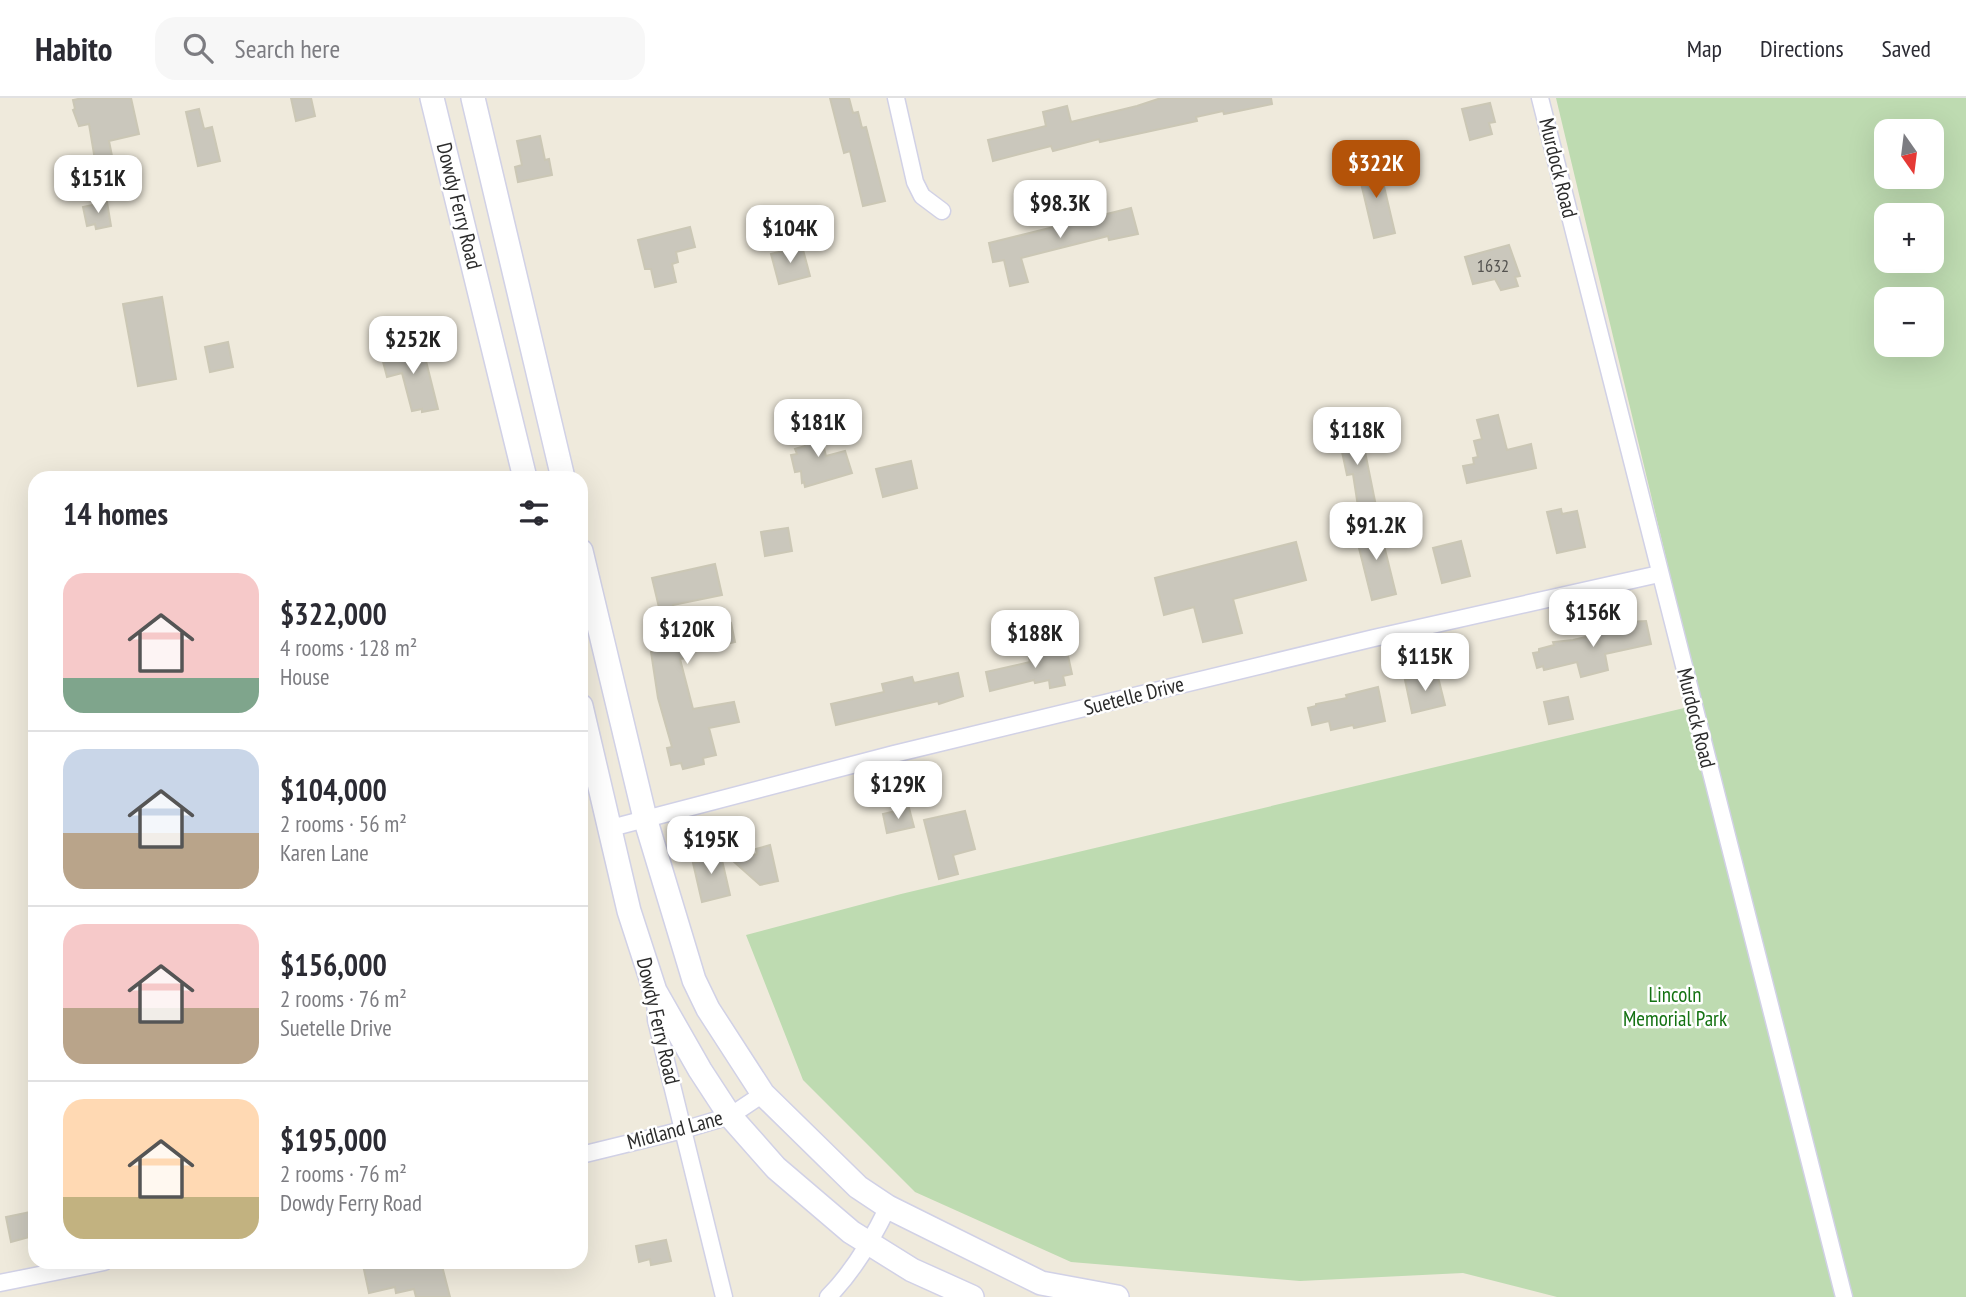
<!DOCTYPE html>
<meta charset="utf-8">
<style>
:root{--surface:#fff;--page:#f7f7f7;--text:#2b2b33;--muted:#7c7c81;--line:#e1e1e2;--accent:#b45309}
body{margin:0;font-family:"PT Sans Narrow",sans-serif;background:var(--page);color:var(--text);height:100vh;display:flex;flex-direction:column;font-size:26px;white-space:nowrap}
*{box-sizing:border-box;margin:0}
p{font-size:23px;color:var(--muted)}
.icon{flex:none;width:38px;height:38px;fill:none;stroke:currentColor;stroke-width:2;stroke-linecap:round;stroke-linejoin:round}
.map{position:relative;flex:1;overflow:hidden}
.panel{position:absolute;left:28px;top:373px;width:560px;height:798px;display:flex;flex-direction:column;background:var(--surface);border-radius:21px;box-shadow:0 7px 28px #0002}
.panel>*{flex:none}
.needle{width:46px;rotate:166deg}
.tools{position:absolute;left:1874px;top:21px;display:grid;gap:14px}
.tools a{display:grid;place-items:center;width:70px;height:70px;border-radius:14px;background:var(--surface);box-shadow:0 7px 28px #0002;font-size:35px}
.price{position:absolute;translate:-50% -60px;padding:0 16px;border-radius:14px;background:#fff;color:#222;font-size:23px;line-height:46px;filter:drop-shadow(0 2px 4px #0008)}
.price::after{content:'';position:absolute;left:50%;top:42px;width:21px;height:16px;margin-left:-10px;background:inherit;clip-path:polygon(0 0,100% 0,50% 100%)}
.price.current{background:var(--accent);color:#fff}
ul{padding:0;list-style:none}
li{display:flex;align-items:center;gap:21px;height:175px;padding:0 35px}
li+li{border-top:2px solid var(--line)}
li span{display:grid;place-items:center;flex:none;width:196px;height:140px;border-radius:21px;color:#555}
li>.icon{margin-inline-start:auto}
span .icon{width:84px;height:84px;fill:#fffc;stroke-width:1}
li b{font-size:30px}
h2{display:flex;justify-content:space-between;align-items:center;height:84px;padding:0 35px;font-size:30px}
header{display:flex;align-items:center;gap:42px;box-sizing:border-box;height:98px;padding:0 35px;background:var(--surface);border-bottom:2px solid var(--line)}
header strong{font-size:33px}
nav{display:flex;gap:38px;margin-inline-start:auto;font-size:24px}
.search{width:490px;height:63px;background:var(--page);display:flex;align-items:center;gap:18px;box-sizing:border-box;padding:0 24px;border-radius:21px;color:var(--muted);font-size:26px}
.map>svg:first-child{display:block}
.cemetery{fill:#bedbb1;fill-rule:evenodd}
.building{fill:#cac7bc;stroke:#cbc7b5;stroke-width:2}
.lines{fill:none;stroke-linecap:round;stroke-linejoin:round}
.minor-casing{stroke:#d1d1e6;stroke-width:19}
.secondary-casing{stroke:#d1d1e6;stroke-width:26}
.minor{stroke:#fff;stroke-width:16}
.secondary{stroke:#fff;stroke-width:23}
.labels{text-anchor:middle;stroke-width:5;stroke-linejoin:round;paint-order:stroke}
.number-label{font-size:18px;fill:#545350}
.street-label{font-size:21px;fill:#2c2c2c;stroke:#fff}
.park-label{font-size:21px;fill:#147212;stroke:#fff}
</style>
<header>
<strong>Habito</strong>
<div class="search"><svg class="icon" aria-label="search" viewBox="0 0 24 24"><circle cx="10" cy="10" r="6"/><path d="M15 15l6 6"/></svg>Search here</div>
<nav><a>Map</a><a>Directions</a><a>Saved</a></nav>
</header>
<div class="map">
<svg width="1966" height="1199" viewBox="0 0 1966 1199">
<rect width="100%" height="100%" fill="#efeadc"/>
<path class="cemetery" d="M1556,0H1966V1199H1557L1463,1175L1300,1183L1071,1164L915,1094L803,982L746,837L901,796L1701,606ZM1886,33H1932V79H1886ZM1886,117H1932V163H1886ZM1886,201H1932V247H1886Z"/>
<g class="building">
<polygon points="83,0 131,0 139,36 109,43 112,58 95,62 89,26 79,28 73,12 75,11 73,2"/>
<polygon points="291,0 311,0 315,18 296,23"/>
<polygon points="830,0 849,0 853,15 858,14 862,30 866,29 885,103 863,108 850,53 844,55"/>
<polygon points="1161,0 1271,0 1272,6 1224,16 1223,13 1196,19 1197,23 1100,44 1099,41 1053,53 1051,48 993,63 988,42 1046,28 1043,14 1067,8 1071,24 1137,8"/>
<polygon points="1490,5 1495,24 1489,25 1492,36 1470,42 1462,11"/>
<polygon points="199,11 204,31 212,29 220,63 198,68 186,14"/>
<polygon points="540,38 545,62 549,61 552,77 518,84 515,69 522,67 517,43"/>
<polygon points="1378,63 1395,135 1374,140 1357,68"/>
<polygon points="107,104 111,128 96,131 95,126 87,128 83,109"/>
<polygon points="1131,110 1138,136 1109,142 1108,138 1021,160 1028,184 1010,188 1004,162 993,164 989,145"/>
<polygon points="690,129 695,149 676,154 678,164 672,166 676,184 655,189 651,171 645,171 638,142"/>
<polygon points="1509,147 1520,178 1515,179 1518,188 1501,192 1495,181 1473,186 1465,159"/>
<polygon points="802,148 810,178 779,186 771,156"/>
<polygon points="162,199 176,281 138,288 123,206"/>
<polygon points="228,244 233,269 210,274 205,249"/>
<polygon points="422,247 438,311 422,314 422,311 412,313 402,275 387,279 381,256"/>
<polygon points="1498,317 1507,352 1531,346 1536,370 1467,385 1463,368 1474,366 1473,360 1478,359 1474,343 1482,341 1477,322"/>
<polygon points="817,323 826,358 845,353 852,375 805,389 804,384 802,385 801,373 795,374 791,357 797,356 795,351 805,348 799,328"/>
<polygon points="1360,329 1377,413 1359,415 1353,376 1347,377 1341,349 1337,350 1335,333"/>
<polygon points="911,363 917,390 883,399 876,371"/>
<polygon points="1561,411 1562,416 1577,413 1585,449 1557,455 1547,414"/>
<polygon points="1377,419 1396,496 1372,502 1357,442"/>
<polygon points="788,430 792,453 765,458 761,434"/>
<polygon points="1461,443 1470,478 1442,485 1433,450"/>
<polygon points="1296,444 1306,482 1233,501 1242,535 1203,544 1194,509 1164,517 1155,480"/>
<polygon points="715,466 722,497 673,507 679,536 731,525 735,544 686,555 687,560 680,561 693,611 734,604 739,624 709,630 716,657 703,660 704,666 683,671 681,665 671,667 667,650 672,649 658,600 651,554 655,553 649,525 662,522 652,480"/>
<polygon points="1646,523 1651,546 1605,556 1608,572 1581,579 1577,564 1544,572 1543,568 1537,570 1533,555 1539,554 1539,551 1554,547 1553,544 1573,542 1616,532 1616,530 1629,527 1629,524"/>
<polygon points="1065,544 1072,576 1063,578 1065,587 1050,590 1049,582 1035,585 1034,582 990,593 986,574 1030,564 1029,560 1042,557 1041,549"/>
<polygon points="958,575 963,598 939,606 938,603 836,627 831,606 884,594 882,586 912,579 914,585"/>
<polygon points="1437,575 1445,607 1412,615 1405,582"/>
<polygon points="1378,589 1385,623 1354,630 1353,627 1331,632 1329,623 1312,627 1308,610 1316,608 1316,606 1347,600 1346,597"/>
<polygon points="1568,599 1573,621 1549,626 1544,604"/>
<polygon points="909,710 914,729 887,735 883,716"/>
<polygon points="965,713 975,751 953,757 958,776 939,781 924,722"/>
<polygon points="770,747 778,783 760,787 732,762 757,756 756,751"/>
<polygon points="719,749 730,797 702,804 693,765 703,762 701,753"/>
<polygon points="35,1113 35,1134 28,1136 29,1139 11,1144 6,1119"/>
<polygon points="666,1142 671,1163 651,1167 650,1161 639,1164 636,1148"/>
<polygon points="376,1164 441,1164 450,1199 416,1199 414,1191 396,1195 395,1189 369,1195 363,1167"/>
</g>
<g class="lines">
<defs>
<g id="minor">
<polyline points="896,0 915,84 922,98 942,113"/>
<polyline points="1540,0 1844,1199"/>
<polyline points="611,730 894,656 1374,540 1659,476"/>
<polyline points="655,898 656,922 724,1199"/>
<polyline points="581,1057 683,1032 730,1018 763,996"/>
<polyline points="0,1185 104,1164"/>
<path d="M828,1199C854,1173 872,1142 888,1109"/>
</g>
<g id="secondary">
<polyline points="432,0 525,380"/>
<polyline points="473,0 563,380"/>
<polyline points="581,453 645,720 694,882 708,911 763,996 858,1089 888,1109 1041,1185 1117,1199"/>
<polyline points="581,608 629,813 655,893 700,972 730,1018 776,1070 851,1134 912,1172 972,1199"/>
</g>
</defs>
<use href="#minor" class="minor-casing"/>
<use href="#secondary" class="secondary-casing"/>
<use href="#minor" class="minor"/>
<use href="#secondary" class="secondary"/>
</g>
<g class="labels">
<g class="number-label">
<text x="1493" y="174">1632</text>
</g>
<g class="street-label">
<text transform="translate(1558 70) rotate(76)" y="7">Murdock Road</text>
<text transform="translate(459 108) rotate(76)" y="7">Dowdy Ferry Road</text>
<text transform="translate(1134 598) rotate(-14)" y="7">Suetelle Drive</text>
<text transform="translate(1696 620) rotate(76)" y="7">Murdock Road</text>
<text transform="translate(658 923) rotate(77)" y="7">Dowdy Ferry Road</text>
<text transform="translate(675 1032) rotate(-15)" y="7">Midland Lane</text>
</g>
<g class="park-label">
<text x="1675" y="904">Lincoln<tspan x="1675" dy="24">Memorial Park</tspan></text>
</g>
</g>
</svg>
<div class="tools">
<a><svg class="needle" viewBox="-14 -14 28 28"><path d="M0-13l5 13h-10z" fill="#e53935"/><path d="M0 13l5-13h-10z" fill="#7c7c81"/></svg></a>
<a>+</a>
<a>−</a>
</div>
<b class="price current" style="left:1376px;top:102px">$322K</b>
<b class="price" style="left:98px;top:117px">$151K</b>
<b class="price" style="left:1060px;top:142px">$98.3K</b>
<b class="price" style="left:790px;top:167px">$104K</b>
<b class="price" style="left:413px;top:278px">$252K</b>
<b class="price" style="left:818px;top:361px">$181K</b>
<b class="price" style="left:1357px;top:369px">$118K</b>
<b class="price" style="left:1376px;top:464px">$91.2K</b>
<b class="price" style="left:1593px;top:551px">$156K</b>
<b class="price" style="left:687px;top:568px">$120K</b>
<b class="price" style="left:1035px;top:572px">$188K</b>
<b class="price" style="left:1425px;top:595px">$115K</b>
<b class="price" style="left:898px;top:723px">$129K</b>
<b class="price" style="left:711px;top:778px">$195K</b>
<section class="panel">
<h2>14 homes<svg class="icon" aria-label="filters" viewBox="0 0 24 24"><path d="M4 7h16M4 17h16"/><circle cx="9" cy="7" r="2"/><circle cx="15" cy="17" r="2"/></svg></h2>
<ul>
<li><span style="background:linear-gradient(#f6c9c9 75%,#7fa58c 0)"><svg class="icon" aria-label="home" viewBox="0 0 24 24"><path d="M3 11l9-7 9 7M6 9v11h12V9"/></svg></span><div><b>$322,000</b><p>4 rooms · 128 m²</p><p>House</p></div></li>
<li><span style="background:linear-gradient(#c9d6e8 60%,#b9a48a 0)"><svg class="icon" aria-label="home" viewBox="0 0 24 24"><path d="M3 11l9-7 9 7M6 9v11h12V9"/></svg></span><div><b>$104,000</b><p>2 rooms · 56 m²</p><p>Karen Lane</p></div></li>
<li><span style="background:linear-gradient(#f6c9c9 60%,#b9a48a 0)"><svg class="icon" aria-label="home" viewBox="0 0 24 24"><path d="M3 11l9-7 9 7M6 9v11h12V9"/></svg></span><div><b>$156,000</b><p>2 rooms · 76 m²</p><p>Suetelle Drive</p></div></li>
<li><span style="background:linear-gradient(#ffd9b3 70%,#c2b280 0)"><svg class="icon" aria-label="home" viewBox="0 0 24 24"><path d="M3 11l9-7 9 7M6 9v11h12V9"/></svg></span><div><b>$195,000</b><p>2 rooms · 76 m²</p><p>Dowdy Ferry Road</p></div></li>
</ul>
</section>
</div>
